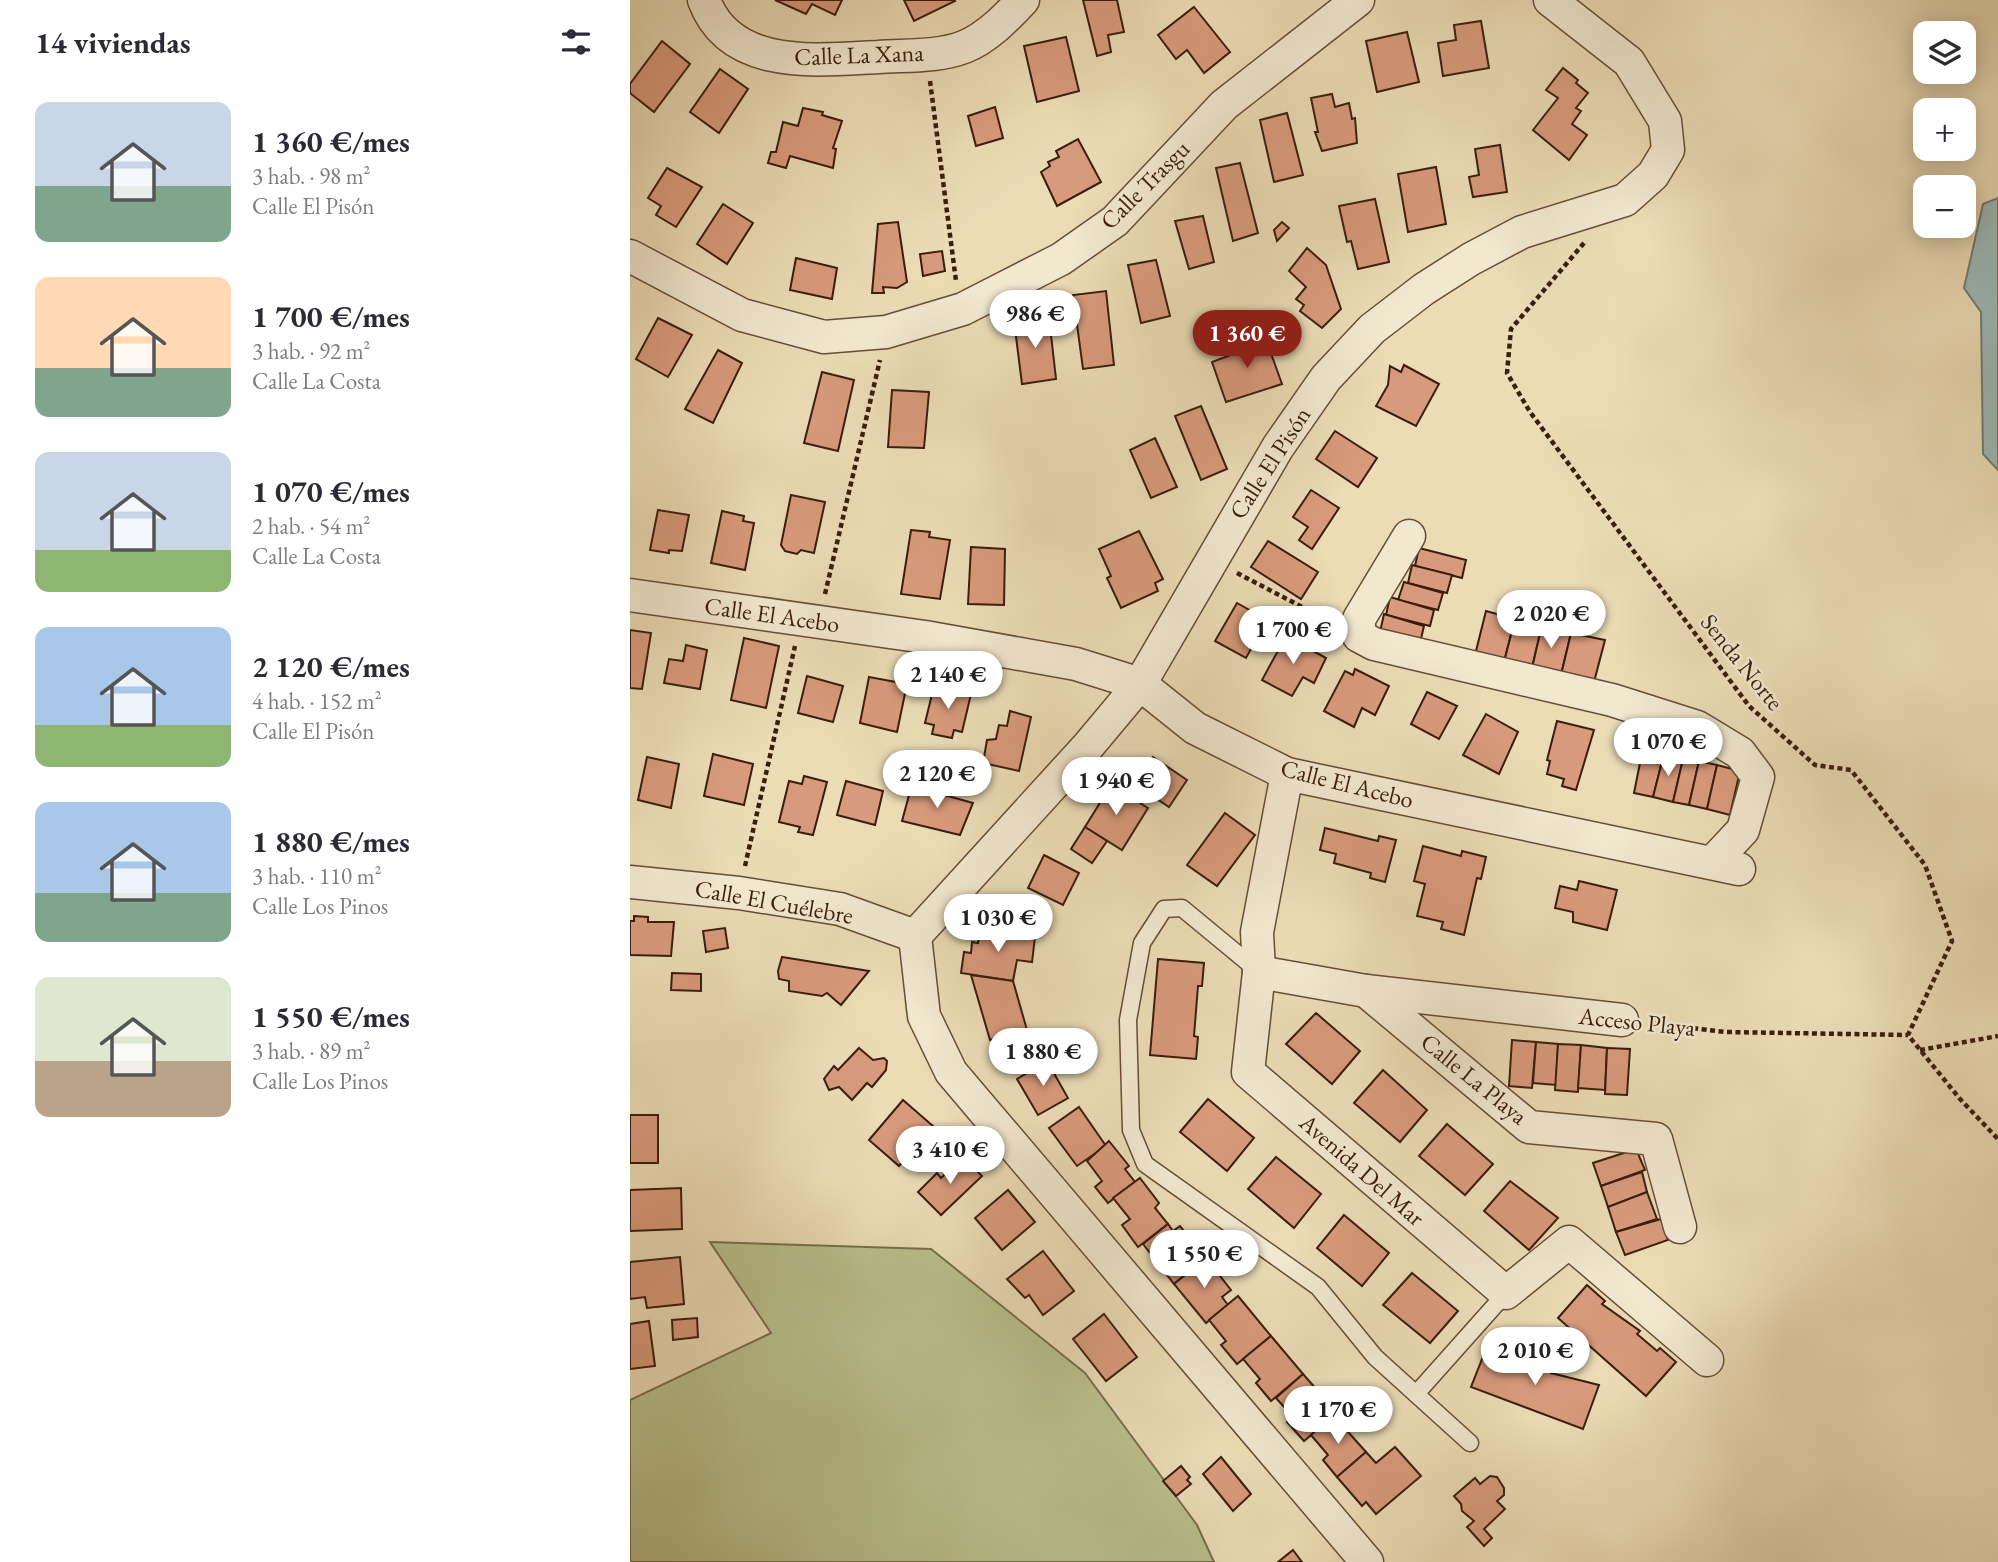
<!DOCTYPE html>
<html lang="es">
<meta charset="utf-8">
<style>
:root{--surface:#fff;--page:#f7f7f7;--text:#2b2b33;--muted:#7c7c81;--accent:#8f2418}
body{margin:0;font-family:"EB Garamond",serif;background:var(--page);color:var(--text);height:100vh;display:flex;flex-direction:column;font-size:26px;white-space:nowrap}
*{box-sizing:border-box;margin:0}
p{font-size:23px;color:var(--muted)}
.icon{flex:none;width:38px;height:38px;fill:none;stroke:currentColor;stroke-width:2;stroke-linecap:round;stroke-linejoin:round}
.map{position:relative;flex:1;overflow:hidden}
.details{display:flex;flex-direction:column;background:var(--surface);width:630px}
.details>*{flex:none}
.tools{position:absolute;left:1283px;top:21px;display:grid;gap:14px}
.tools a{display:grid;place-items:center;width:63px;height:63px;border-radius:14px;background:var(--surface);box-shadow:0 4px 18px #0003;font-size:35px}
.price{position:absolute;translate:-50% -60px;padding:0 16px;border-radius:24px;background:#fff;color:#222;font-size:23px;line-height:46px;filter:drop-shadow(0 2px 4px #0008)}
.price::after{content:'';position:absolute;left:50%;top:42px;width:21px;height:16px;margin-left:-10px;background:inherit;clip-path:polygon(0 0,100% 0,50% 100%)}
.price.current{background:var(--accent);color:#fff}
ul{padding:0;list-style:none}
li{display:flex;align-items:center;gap:21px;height:175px;padding:0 35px}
li span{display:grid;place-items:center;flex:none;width:196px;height:140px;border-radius:14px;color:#555}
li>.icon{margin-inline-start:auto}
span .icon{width:84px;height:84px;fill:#fffc;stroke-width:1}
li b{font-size:30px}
h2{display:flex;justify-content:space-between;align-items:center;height:84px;padding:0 35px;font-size:30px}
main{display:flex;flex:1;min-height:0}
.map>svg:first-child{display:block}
.green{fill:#b8c08d;stroke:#796e4c;stroke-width:2}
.water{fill:#9cb9b8;stroke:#757b73;stroke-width:2}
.building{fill:#d89a7c;stroke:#3a1d0b;stroke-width:2}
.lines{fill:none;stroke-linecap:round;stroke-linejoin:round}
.lane-casing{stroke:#664d36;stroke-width:19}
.street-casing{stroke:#664d36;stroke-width:35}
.path{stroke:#3a1d0b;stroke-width:4.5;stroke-dasharray:5 3.5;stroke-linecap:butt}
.lane{stroke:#f2e8d0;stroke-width:16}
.street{stroke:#f2e8d0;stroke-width:32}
.labels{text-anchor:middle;stroke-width:5;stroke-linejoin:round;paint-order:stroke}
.street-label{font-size:24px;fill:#3a1d0b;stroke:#f2e8d0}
</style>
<main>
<section class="details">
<h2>14 viviendas<svg class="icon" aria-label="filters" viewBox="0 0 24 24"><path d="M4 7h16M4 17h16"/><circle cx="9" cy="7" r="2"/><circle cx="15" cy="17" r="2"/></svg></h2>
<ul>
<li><span style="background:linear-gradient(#c9d6e8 60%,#7fa58c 0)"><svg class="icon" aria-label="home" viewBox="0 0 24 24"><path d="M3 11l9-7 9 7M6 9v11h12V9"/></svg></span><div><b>1 360 €/mes</b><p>3 hab. · 98 m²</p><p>Calle El Pisón</p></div></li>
<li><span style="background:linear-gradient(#ffd9b3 65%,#7fa58c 0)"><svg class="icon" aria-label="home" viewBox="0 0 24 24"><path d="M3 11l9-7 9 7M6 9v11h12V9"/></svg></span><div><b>1 700 €/mes</b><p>3 hab. · 92 m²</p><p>Calle La Costa</p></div></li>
<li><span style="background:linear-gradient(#c9d6e8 70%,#8fb573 0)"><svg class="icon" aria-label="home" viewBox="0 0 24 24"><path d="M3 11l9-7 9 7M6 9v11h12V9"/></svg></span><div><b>1 070 €/mes</b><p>2 hab. · 54 m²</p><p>Calle La Costa</p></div></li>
<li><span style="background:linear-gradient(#a9c7e8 70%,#8fb573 0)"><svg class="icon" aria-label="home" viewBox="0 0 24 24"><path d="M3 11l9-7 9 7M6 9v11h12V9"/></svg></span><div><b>2 120 €/mes</b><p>4 hab. · 152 m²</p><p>Calle El Pisón</p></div></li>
<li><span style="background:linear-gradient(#a9c7e8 65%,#7fa58c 0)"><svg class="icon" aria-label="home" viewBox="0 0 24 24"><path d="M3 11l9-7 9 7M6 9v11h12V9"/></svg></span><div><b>1 880 €/mes</b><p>3 hab. · 110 m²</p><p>Calle Los Pinos</p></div></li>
<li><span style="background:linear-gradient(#dfe7d0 60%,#b9a48a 0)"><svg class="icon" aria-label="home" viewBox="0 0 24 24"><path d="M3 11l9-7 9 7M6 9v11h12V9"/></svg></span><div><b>1 550 €/mes</b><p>3 hab. · 89 m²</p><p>Calle Los Pinos</p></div></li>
</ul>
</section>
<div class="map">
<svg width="1368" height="1562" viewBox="0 0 1368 1562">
<rect width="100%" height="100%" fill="#ebdcb6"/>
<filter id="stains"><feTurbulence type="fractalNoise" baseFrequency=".00286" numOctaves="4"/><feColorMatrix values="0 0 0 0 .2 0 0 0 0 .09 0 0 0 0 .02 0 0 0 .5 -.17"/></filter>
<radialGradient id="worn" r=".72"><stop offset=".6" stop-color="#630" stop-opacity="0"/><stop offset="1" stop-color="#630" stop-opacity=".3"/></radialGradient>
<polygon class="green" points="80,1242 301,1249 455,1373 567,1525 584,1562 0,1562 0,1400 141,1333"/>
<polygon class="water" points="1368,198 1368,470 1353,454 1351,312 1334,288 1353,204"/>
<g class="building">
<polygon points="145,0 212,0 205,15 182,4 176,14"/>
<polygon points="274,0 324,0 325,1 284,21"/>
<polygon points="453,0 487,0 494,32 478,35 481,52 467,56"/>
<polygon points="564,7 600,52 574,73 557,50 546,59 528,35"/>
<polygon points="851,21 859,68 813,76 808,43 826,40 824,25"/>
<polygon points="777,32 789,82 747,92 736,41"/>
<polygon points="436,37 449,91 407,102 394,46"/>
<polygon points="32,41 60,64 24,112 0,93 0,84"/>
<polygon points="933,68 948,80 946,83 958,93 946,108 951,111 942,124 957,135 939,160 903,130 928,98 916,90"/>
<polygon points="90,69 118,89 89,133 60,112"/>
<polygon points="702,94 705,107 719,103 722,119 725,118 727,143 692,151 685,132 688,132 681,98"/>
<polygon points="365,107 373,138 346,146 338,116"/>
<polygon points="173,108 193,112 192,115 212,121 203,148 206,149 203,168 160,156 156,168 138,163 141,152 146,152 153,122 168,126"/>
<polygon points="657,113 673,175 644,182 630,120"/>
<polygon points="448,139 471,182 427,206 411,172 420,166 418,162 429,157 426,151"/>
<polygon points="870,145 877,192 843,197 839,177 849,175 845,149"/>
<polygon points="610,163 628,233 603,241 586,168"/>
<polygon points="806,167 816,224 778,232 768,174"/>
<polygon points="37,168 72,187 46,227 26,215 31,206 18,198"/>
<polygon points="745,199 759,262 728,269 721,241 717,242 709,206"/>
<polygon points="93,204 123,223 97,264 67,244"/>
<polygon points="573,216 584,262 559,269 545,221"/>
<polygon points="268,222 277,282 267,288 253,287 254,293 242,293 248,224"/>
<polygon points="652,222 659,228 647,241 644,230"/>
<polygon points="677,248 696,265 711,309 692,328 670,311 674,305 666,299 676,287 659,271"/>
<polygon points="312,251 315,271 293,276 290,254"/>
<polygon points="166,258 207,268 202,299 160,290"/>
<polygon points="526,260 540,316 511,323 498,265"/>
<polygon points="476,291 484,365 453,369 443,295"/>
<polygon points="419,317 426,379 392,384 384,321"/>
<polygon points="28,318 62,335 38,377 6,359"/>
<polygon points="634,334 652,384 596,402 582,362 614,350 610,341"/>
<polygon points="88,350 112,363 83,423 55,409"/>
<polygon points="774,365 809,384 786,426 746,406 758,385 760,366 771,372"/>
<polygon points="192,372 224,380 208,451 174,443"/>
<polygon points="262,390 299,392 294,448 258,447"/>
<polygon points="571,406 597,469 571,480 545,416"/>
<polygon points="705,431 747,458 728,487 686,459"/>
<polygon points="525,438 547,487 521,498 500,450"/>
<polygon points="681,490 709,508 682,549 669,540 678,527 663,517"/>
<polygon points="161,495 195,502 184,553 171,550 167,554 155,551 151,545"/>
<polygon points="28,510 59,515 52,551 39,550 39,553 20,550"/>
<polygon points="92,511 114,516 113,521 124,523 115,570 81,563"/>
<polygon points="281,530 300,532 299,537 320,540 310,599 271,594"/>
<polygon points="509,531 533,579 525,583 528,591 491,608 477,578 481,576 469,549"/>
<polygon points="638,541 688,572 671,599 621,567"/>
<polygon points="341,547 375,549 374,605 338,604"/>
<polygon points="789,548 836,560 832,578 785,566"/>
<polygon points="782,565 822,575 817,593 778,583"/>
<polygon points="774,582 813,593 808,610 768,600"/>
<polygon points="760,597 804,610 800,626 756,615"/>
<polygon points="607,603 637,620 616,658 585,641"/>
<polygon points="856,611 885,619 874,662 845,655"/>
<polygon points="754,614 794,626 790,643 750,632"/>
<polygon points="885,619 912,625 902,668 874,662"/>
<polygon points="912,625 941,633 931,675 902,668"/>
<polygon points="0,630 21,633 12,689 0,688"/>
<polygon points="941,633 975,640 964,682 931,675"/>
<polygon points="656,636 696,658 684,683 673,677 662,696 632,680"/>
<polygon points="114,638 149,646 136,708 101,700"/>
<polygon points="56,645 77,650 70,689 34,683 39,659 53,661"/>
<polygon points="725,669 759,686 745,715 732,708 724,727 694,711 715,671 723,675"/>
<polygon points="177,676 213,686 203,722 168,713"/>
<polygon points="239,677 277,684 267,732 230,723"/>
<polygon points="304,686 341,694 332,732 324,730 322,738 302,734 304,725 295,723"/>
<polygon points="797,692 827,706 809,739 781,724"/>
<polygon points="380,711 401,717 389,771 353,763 357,740 366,739 369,725 377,726"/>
<polygon points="856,714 888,732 869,774 833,755"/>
<polygon points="927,721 964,730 946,790 932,786 934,779 917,774 920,761 917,760"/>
<polygon points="1013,748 1034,754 1023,797 1004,793"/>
<polygon points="83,754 123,764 114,805 74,796"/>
<polygon points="1034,754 1053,759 1043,802 1023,797"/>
<polygon points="17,757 49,764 41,808 8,800"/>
<polygon points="523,757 557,780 539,807 505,784"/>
<polygon points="1053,759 1069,761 1059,805 1043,802"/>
<polygon points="1069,761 1087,765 1077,809 1059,805"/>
<polygon points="1087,765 1110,771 1100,815 1077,809"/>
<polygon points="174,776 197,782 183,835 168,832 170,827 149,822 159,781 172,784"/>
<polygon points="216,781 253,791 245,825 207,815"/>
<polygon points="300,785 317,790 314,795 343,803 330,835 272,821 281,788 297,791"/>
<polygon points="481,785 518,808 492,850 455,827"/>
<polygon points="595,813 625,835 587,886 557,865"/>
<polygon points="455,827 477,841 462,863 441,849"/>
<polygon points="695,828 748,841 749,836 766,840 755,882 740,878 741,873 704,863 706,854 690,850"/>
<polygon points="793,846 831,856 832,851 856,857 851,879 847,878 834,935 811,929 813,922 787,916 795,884 784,881"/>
<polygon points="414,855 449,873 433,905 398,888"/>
<polygon points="949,881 987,890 977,930 943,922 943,912 925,908 930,886 947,890"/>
<polygon points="4,916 18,917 18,922 44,922 41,956 0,955 0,921 4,921"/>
<polygon points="95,928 98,948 76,952 73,931"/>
<polygon points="350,928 405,937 402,962 387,960 383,981 331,973 334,952 341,953 342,942 348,943"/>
<polygon points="152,957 239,971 211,1005 197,993 192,996 159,991 159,981 149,979 148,971"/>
<polygon points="528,959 574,963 572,986 568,986 564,1036 568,1037 566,1059 520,1055"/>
<polygon points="42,973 71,974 71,991 41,990"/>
<polygon points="341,975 383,981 397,1030 360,1040"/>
<polygon points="686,1013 730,1051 702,1084 656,1044"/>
<polygon points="882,1040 906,1042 902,1088 879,1086"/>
<polygon points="906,1042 928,1044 926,1085 903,1083"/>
<polygon points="928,1044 951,1045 948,1092 925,1090"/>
<polygon points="951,1045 977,1048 975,1090 948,1088"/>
<polygon points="229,1048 243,1060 254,1058 257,1061 256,1070 242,1087 237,1083 222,1100 209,1087 199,1090 194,1079 204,1066 208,1070"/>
<polygon points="977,1048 1000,1049 997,1095 975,1094"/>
<polygon points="417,1061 438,1098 408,1115 387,1079"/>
<polygon points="753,1070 797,1110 770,1142 724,1103"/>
<polygon points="578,1099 624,1138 597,1171 550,1132"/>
<polygon points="273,1100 303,1126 269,1166 239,1140"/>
<polygon points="449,1107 476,1146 447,1166 419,1128"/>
<rect x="0" y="1115" width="28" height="48"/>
<polygon points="817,1124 863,1164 835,1195 789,1156"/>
<polygon points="479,1141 499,1166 495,1169 505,1182 478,1203 465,1187 472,1181 457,1161"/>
<polygon points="1006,1149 1015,1170 971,1186 963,1163"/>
<polygon points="333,1157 352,1176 311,1215 288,1192 307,1173 311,1178"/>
<polygon points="646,1157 691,1194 664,1228 618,1189"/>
<polygon points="1012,1172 1017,1192 978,1207 971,1186"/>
<polygon points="510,1178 529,1203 525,1208 538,1224 508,1247 492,1225 500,1219 483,1198"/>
<polygon points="880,1181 928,1218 899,1250 854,1211"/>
<polygon points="51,1188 52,1229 0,1231 0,1190"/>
<polygon points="378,1190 405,1222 372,1250 345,1218"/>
<polygon points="1017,1192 1027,1219 986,1232 978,1207"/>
<polygon points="714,1215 759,1253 732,1286 687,1248"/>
<polygon points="1031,1219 1038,1240 995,1255 986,1232"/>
<polygon points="538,1224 543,1231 550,1226 576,1258 544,1284 513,1244"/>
<polygon points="413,1251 444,1291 413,1315 399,1295 395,1298 377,1279"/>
<polygon points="50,1257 54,1304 17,1308 15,1297 0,1299 0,1262"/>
<polygon points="576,1258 601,1290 592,1297 598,1305 576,1323 544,1284"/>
<polygon points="782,1273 828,1311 800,1343 753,1305"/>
<polygon points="957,1285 975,1301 972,1304 1010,1331 1007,1334 1027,1351 1030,1348 1046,1362 1016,1396 928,1318"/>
<polygon points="608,1296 641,1336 607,1364 591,1345 596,1341 579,1320"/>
<polygon points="474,1314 507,1357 476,1381 443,1339"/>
<polygon points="67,1318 68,1337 43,1340 42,1320"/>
<polygon points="19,1321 25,1366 0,1369 0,1324"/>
<polygon points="641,1336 673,1374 641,1401 626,1383 630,1379 613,1359"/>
<polygon points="858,1344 880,1352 878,1356 901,1366 904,1361 923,1368 921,1373 969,1385 953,1429 841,1387"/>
<polygon points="673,1374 707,1413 674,1441 657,1422 663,1417 646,1398"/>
<polygon points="703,1415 736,1452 707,1477 693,1460 698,1455 681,1435"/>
<polygon points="765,1447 791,1476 746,1514 736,1502 732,1506 707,1477 736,1452 746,1463"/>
<polygon points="591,1457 621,1494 603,1511 573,1474"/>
<polygon points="551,1466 560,1477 557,1480 561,1484 546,1496 533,1481"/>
<polygon points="860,1476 867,1477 874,1488 874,1495 867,1501 875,1509 854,1529 862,1538 854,1546 837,1527 844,1521 832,1511 831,1504 824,1496 845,1478 850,1484"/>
<polygon points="663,1550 672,1562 648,1562"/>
</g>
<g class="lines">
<defs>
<g id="lane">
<polyline points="627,970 552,908 534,909 512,943 498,1020 501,1130 515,1164 688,1287 745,1357 840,1443"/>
<polyline points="786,1394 876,1293"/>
</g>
<g id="street">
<path d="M74,0C100,71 187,60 248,57C276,55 308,57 334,47C357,38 377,17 393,0"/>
<polyline points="0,256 112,315 194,337 256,332 333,309 431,259 485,221 594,105 728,0"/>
<polyline points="779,536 729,619 729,636 744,644 982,700 1067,727 1110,753 1128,777 1113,830 1082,863"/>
<polyline points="0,595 295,637 446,664 510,684 565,728 657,774 1109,869"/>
<polyline points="657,774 627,932 629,972 618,1072 876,1293 939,1242 1077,1360"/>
<polyline points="0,882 109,893 210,909 285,936"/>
<polyline points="285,936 459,745 510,684 648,447 696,378 742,329 794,289 841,259 892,232 995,200 1023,175 1038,150 1035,121 999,62 920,0"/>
<polyline points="285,936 294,1016 321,1072 737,1562"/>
<polyline points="629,972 736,991 899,1127 1026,1139 1050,1227"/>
<polyline points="736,991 992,1020"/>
</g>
</defs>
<use href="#lane" class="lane-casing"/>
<use href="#street" class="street-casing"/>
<g class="path">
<polyline points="300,81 326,281"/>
<polyline points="954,243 881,329 877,373 900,412 1119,706 1185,765 1221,770 1295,865 1322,941 1278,1035 1330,1099 1368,1139"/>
<polyline points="607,573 701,622"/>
<polyline points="195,594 250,360"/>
<polyline points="115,866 165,646"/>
<polyline points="1021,1023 1095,1032 1278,1035"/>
<polyline points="1290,1050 1368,1036"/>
</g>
<use href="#lane" class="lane"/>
<use href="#street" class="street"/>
</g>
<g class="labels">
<g class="street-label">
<text transform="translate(229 55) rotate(-2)" y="8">Calle La Xana</text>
<text transform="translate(515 185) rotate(-45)" y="8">Calle Trasgu</text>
<text transform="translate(640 463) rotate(-57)" y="8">Calle El Pisón</text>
<text transform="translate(142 615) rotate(8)" y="8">Calle El Acebo</text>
<text transform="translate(1112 662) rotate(51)" y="8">Senda Norte</text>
<text transform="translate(717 784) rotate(14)" y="8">Calle El Acebo</text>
<text transform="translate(144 902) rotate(10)" y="8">Calle El Cuélebre</text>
<text transform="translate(1007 1022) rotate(6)" y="8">Acceso Playa</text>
<text transform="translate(844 1079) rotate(39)" y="8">Calle La Playa</text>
<text transform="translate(732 1170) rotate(41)" y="8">Avenida Del Mar</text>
</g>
</g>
<rect width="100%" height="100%" filter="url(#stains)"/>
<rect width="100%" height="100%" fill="url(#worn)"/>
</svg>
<div class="tools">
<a><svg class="icon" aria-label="layers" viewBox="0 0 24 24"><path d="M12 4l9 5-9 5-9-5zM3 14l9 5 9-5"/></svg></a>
<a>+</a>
<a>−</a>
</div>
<b class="price" style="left:405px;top:350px">986 €</b>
<b class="price current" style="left:617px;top:370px">1 360 €</b>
<b class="price" style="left:921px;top:650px">2 020 €</b>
<b class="price" style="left:663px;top:666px">1 700 €</b>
<b class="price" style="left:318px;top:711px">2 140 €</b>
<b class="price" style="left:1038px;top:778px">1 070 €</b>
<b class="price" style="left:307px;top:810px">2 120 €</b>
<b class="price" style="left:486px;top:817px">1 940 €</b>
<b class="price" style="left:368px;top:954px">1 030 €</b>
<b class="price" style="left:413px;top:1088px">1 880 €</b>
<b class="price" style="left:320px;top:1186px">3 410 €</b>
<b class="price" style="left:574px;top:1290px">1 550 €</b>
<b class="price" style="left:905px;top:1387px">2 010 €</b>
<b class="price" style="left:708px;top:1446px">1 170 €</b>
</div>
</main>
